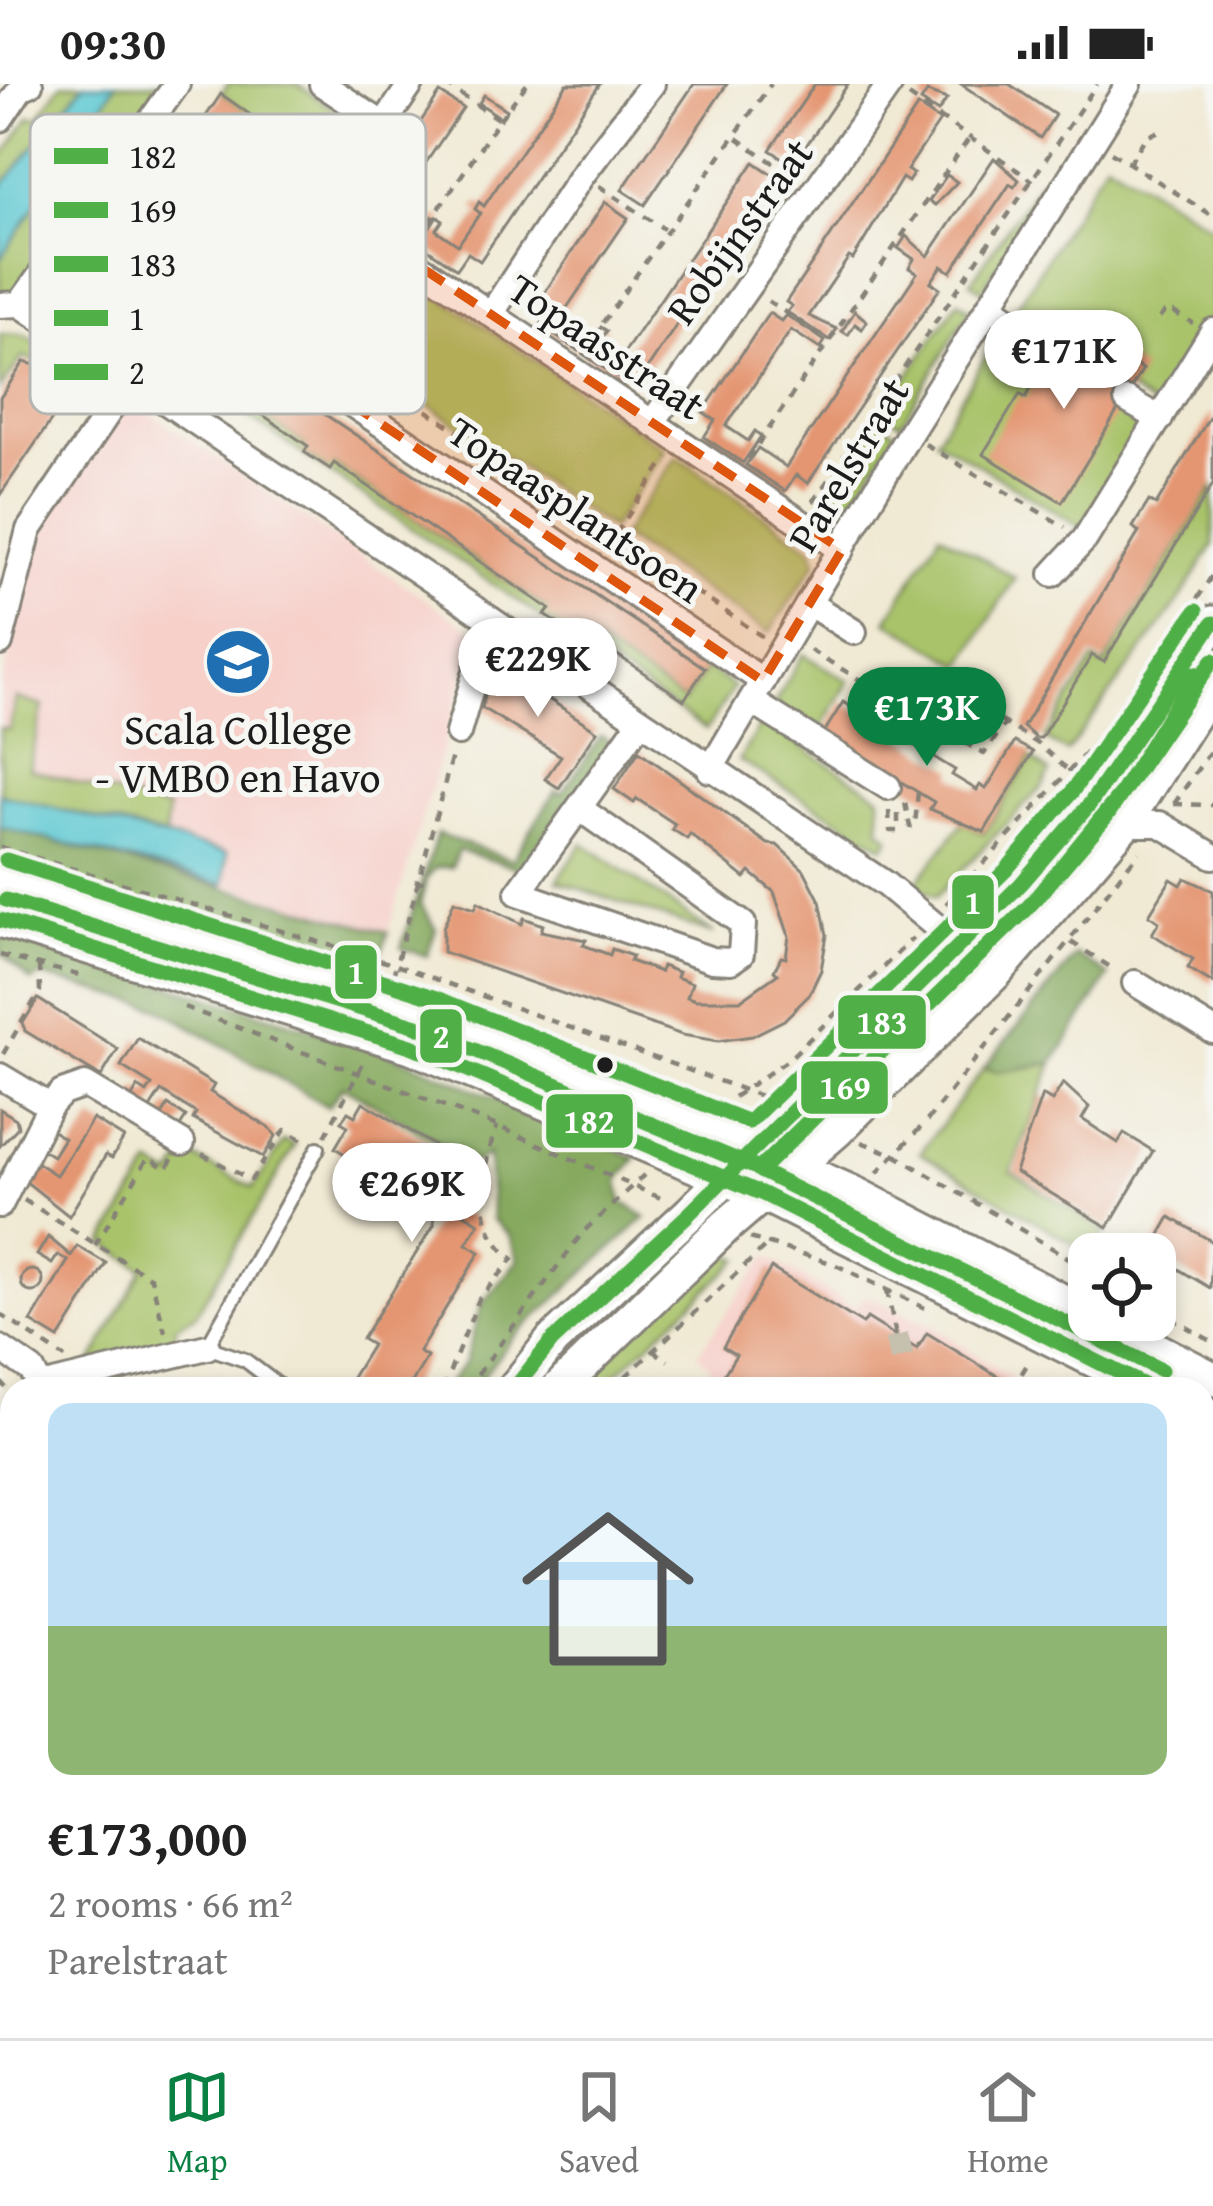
<!DOCTYPE html>
<meta charset="utf-8">
<style>
:root{--surface:#fff;--page:#f6f6f6;--text:#222;--muted:#767676;--line:#e0e0e0;--accent:#0b8043}
body{margin:0;font-family:"Gentium Book Plus",serif;background:var(--page);color:var(--text);height:100vh;display:flex;flex-direction:column;font-size:45px;white-space:nowrap}
*{box-sizing:border-box;margin:0}
p{font-size:39px;color:var(--muted)}
.icon{flex:none;width:66px;height:66px;fill:none;stroke:currentColor;stroke-width:2;stroke-linecap:round;stroke-linejoin:round}
.map{position:relative;flex:1;overflow:hidden}
.panel{position:absolute;left:0px;top:1293px;width:1215px;height:663px;display:flex;flex-direction:column;background:var(--surface);border-radius:36px 36px 0 0;box-shadow:0 6px 18px #0003}
.panel>*{flex:none}
.controls{position:absolute;left:1068px;top:1149px;display:grid;gap:24px}
.controls a{display:grid;place-items:center;width:108px;height:108px;border-radius:24px;background:var(--surface);box-shadow:0 6px 18px #0003;font-size:60px}
.price{position:absolute;translate:-50% -102px;padding:0 27px;border-radius:42px;background:#fff;color:#222;font-size:39px;line-height:78px;filter:drop-shadow(0 3px 6px #0008)}
.price::after{content:'';position:absolute;left:50%;top:72px;width:36px;height:27px;margin-left:-18px;background:inherit;clip-path:polygon(0 0,100% 0,50% 100%)}
.price.current{background:var(--accent);color:#fff}
ul{padding:0;list-style:none}
li{display:grid;align-content:center;gap:24px;height:636px;padding:0 48px}
li span{display:grid;place-items:center;height:372px;border-radius:24px;color:#555}
li>.icon{margin-inline-start:auto}
span .icon{width:216px;height:216px;fill:#fffc;stroke-width:1}
li b{font-size:51px}
.status{display:flex;justify-content:space-between;align-items:center;height:84px;padding:0 60px;background:var(--surface);direction:ltr}
.status svg{height:33px;fill:currentColor}
.menu{display:flex;justify-content:space-around;align-items:center;height:168px;border-top:3px solid var(--line);background:var(--surface);font-size:33px;color:var(--muted)}
.menu a{display:grid;justify-items:center;gap:6px}
.menu .current{color:var(--accent)}
.map>svg:first-child{display:block}
.built{fill:#f7d0ca}
.green{fill:#a9c36a;stroke:#627043;stroke-width:3}
.forest{fill:#86a95e;stroke:#51623d;stroke-width:3}
.water{fill:#5bc8d2;stroke:#3c7277;stroke-width:3}
.building{fill:#e49571}
.lines{fill:none;stroke-linecap:round;stroke-linejoin:round}
.street-tunnel{stroke:#c6c0ae;stroke-width:24;stroke-dasharray:24 12;stroke-linecap:butt}
.lane-casing{stroke:#868278;stroke-width:18}
.street-casing{stroke:#868278;stroke-width:30}
.secondary-casing{stroke:#868278;stroke-width:39}
.path{stroke:#868278;stroke-width:4.5;stroke-dasharray:9 9;stroke-linecap:butt}
.lane{stroke:#fff;stroke-width:12}
.street{stroke:#fff;stroke-width:24}
.secondary{stroke:#fff;stroke-width:33}
.bus-1-casing{stroke:#f6f6f2;stroke-width:24}
.bus-2-casing{stroke:#f6f6f2;stroke-width:24}
.bus-3-casing{stroke:#f6f6f2;stroke-width:24}
.bus-4-casing{stroke:#f6f6f2;stroke-width:24}
.bus-5-casing{stroke:#f6f6f2;stroke-width:24}
.bus-1{stroke:#50af46;stroke-width:15}
.bus-2{stroke:#50af46;stroke-width:15}
.bus-3{stroke:#50af46;stroke-width:15}
.bus-4{stroke:#50af46;stroke-width:15}
.bus-5{stroke:#50af46;stroke-width:15}
.marked{fill:#de560d;fill-opacity:0.2;stroke:#de560d;stroke-width:9;stroke-dasharray:24 15;stroke-linejoin:round}
.bus-dot{fill:#1c1c1c;stroke:#f6f6f2;stroke-width:4.5}
.labels{text-anchor:middle;stroke-width:10;stroke-linejoin:round;paint-order:stroke}
.street-label{font-size:42px;fill:#1c1c1c;stroke:#f6f6f2}
.poi-label{font-size:42px;fill:#1c1c1c;stroke:#f6f6f2}
.key{fill:#f6f6f2;stroke:#b5b5b2;stroke-width:3}
.key-label{font-size:33px;fill:#1c1c1c}
.line-badge{stroke:#f6f6f2;stroke-width:4.5}
.badge-label{font-size:33px;text-anchor:middle;font-weight:bold;fill:#fff}
</style>
<div class="status"><b>09:30</b><svg viewBox="0 0 49 12"><path d="M0 12V9h3v3zM5 12V6h3v6zM10 12V3h3v9zM15 12V0h3v12zM26 1h20v11H26zM47 4h2v5h-2z"/></svg></div>
<div class="map">
<svg width="1213" height="1954" viewBox="0 0 1213 1954">
<rect width="100%" height="100%" fill="#f6f6f2"/>
<filter id="ink" filterUnits="userSpaceOnUse"><feTurbulence type="fractalNoise" baseFrequency=".00833" numOctaves="2"/><feDisplacementMap in="SourceGraphic" scale="24" xChannelSelector="R" yChannelSelector="G"/><feConvolveMatrix kernelMatrix="1 2 1 2 8 2 1 2 1" color-interpolation-filters="sRGB"/></filter>
<filter id="wash" filterUnits="userSpaceOnUse"><feTurbulence type="fractalNoise" baseFrequency=".004" numOctaves="4" result="noise"/><feDisplacementMap in="SourceGraphic" scale="48" xChannelSelector="R" yChannelSelector="G"/><feGaussianBlur stdDeviation="2.7" result="paint"/><feColorMatrix in="noise" values="0 0 0 0 0 0 0 0 0 0 0 0 0 0 0 0 0 1.4 0 .05"/><feComposite in="paint" operator="in"/></filter>
<g filter="url(#wash)">
<rect width="100%" height="100%" fill="#f0e9d3"/>
<g class="built">
<polygon points="126,313 477,550 388,848 224,800 226,793 0,710 0,607 40,445"/>
<polygon points="767,1172 855,1224 865,1211 931,1241 1012,1293 1004,1305 698,1305 711,1282 697,1271"/>
</g>
<g class="green">
<polygon points="61,0 84,0 0,105 0,77 30,32 37,35"/>
<polygon points="116,0 161,0 22,207 0,210 0,175"/>
<polygon points="228,0 297,0 347,35 318,78 221,10"/>
<polygon points="1106,77 1213,143 1213,232 1156,325 1015,226"/>
<polygon points="1038,98 1045,103 982,206 971,198"/>
<polygon points="117,138 128,145 114,167 125,174 102,208 227,292 221,304 684,618 707,584 734,603 706,646 66,208"/>
<polygon points="434,208 666,365 611,445 380,288"/>
<polygon points="958,217 970,225 901,340 883,329"/>
<polygon points="1002,246 1149,335 1081,443 936,355"/>
<polygon points="0,250 26,251 91,293 23,273 0,305"/>
<polygon points="878,335 896,348 843,433 826,437 815,429"/>
<polygon points="677,372 812,464 817,477 769,549 621,452"/>
<polygon points="1213,404 1213,461 1179,517 1067,668 1045,655 1094,576 1104,582"/>
<polygon points="940,449 1015,494 962,581 887,537"/>
<polygon points="803,570 849,597 819,648 774,620"/>
<polygon points="16,614 43,622 29,685 168,725 165,752 0,710 0,644 9,646"/>
<polygon points="762,638 880,712 880,745 890,754 884,763 739,676"/>
<polygon points="1031,674 1050,688 1043,702 936,813 915,800 963,738 984,750"/>
<polygon points="583,759 714,850 557,797"/>
<polygon points="1053,979 1011,1088 1106,1147 1091,1170 920,1069 984,984 998,988"/>
<polygon points="284,1057 295,1061 196,1230 174,1244 179,1259 89,1283 143,1185 104,1159 151,1081 172,1093 187,1070 253,1104"/>
<polygon points="724,1169 740,1175 600,1305 575,1305 624,1253"/>
<polygon points="1213,1554 1213,1718 1203,1734 1203,1556"/>
<polygon points="0,1720 12,1727 12,1791 0,1810"/>
</g>
<g class="forest">
<polygon points="601,652 615,661 524,786 458,766 452,783 437,783 428,792 420,819 436,844 427,872 401,864 437,750 512,776 556,706 561,710"/>
<polygon points="0,743 388,848 373,897 150,827 0,788"/>
<polygon points="0,850 385,967 636,1074 619,1096 622,1118 646,1133 512,1255 473,1305 444,1305 465,1278 481,1221 518,1176 509,1151 492,1135 488,1070 474,1080 343,1002 328,1023 159,924 42,892 31,897 0,868"/>
<polygon points="1076,871 1109,892 1053,979 998,988 984,984"/>
</g>
<g class="water">
<polygon points="84,0 116,0 0,175 0,105"/>
<polygon points="0,710 227,769 224,800 0,743"/>
<polygon points="1203,1863 1213,1870 1213,1930 1199,1954 1171,1954 1177,1944 1203,1944"/>
</g>
<g id="blocks">
<g class="building">
<polygon points="567,0 600,0 480,177 468,169 457,185 419,159 437,132 443,136 436,146 458,161 480,129 475,125 479,118 484,122"/>
<polygon points="694,0 727,0 645,121 622,106"/>
<polygon points="815,0 848,0 793,81 770,66"/>
<polygon points="961,0 1009,0 1055,31 1040,54"/>
<polygon points="927,8 947,15 938,28 921,17"/>
<polygon points="440,9 463,24 398,120 426,139 415,156 376,131 387,114 375,106"/>
<polygon points="221,10 252,32 147,187 143,184 131,201 705,584 684,616 576,543 572,549 545,531 550,525 334,379 330,385 304,368 308,362 222,303 230,291 104,207 127,174 116,166 130,144 120,137 137,111 148,118"/>
<polygon points="484,11 507,26 501,34 479,19"/>
<polygon points="918,22 940,37 907,86 913,90 908,98 902,94 853,175 849,173 809,232 837,245 829,256 787,228 792,222 786,218"/>
<polygon points="994,74 1019,96 1014,103 1010,100 951,188 942,182 931,198 940,204 808,399 796,391 785,407 746,381 758,364 786,383 917,189 909,184 914,175 898,164 906,152 928,172"/>
<polygon points="754,78 776,93 645,288 632,280 621,296 583,270 601,243 607,247 600,257 622,272"/>
<polygon points="947,91 957,98 935,121 929,117"/>
<polygon points="605,118 628,134 562,231 590,250 579,267 540,242 551,225 539,217"/>
<polygon points="855,227 867,237 862,245 855,240 848,251 842,247"/>
<polygon points="769,229 781,237 786,231 825,257 820,265 791,246 726,342 748,357 755,347 761,352 743,379 704,353 715,336 703,328"/>
<polygon points="1065,237 1143,285 1062,418 983,370 1020,310 1026,314"/>
<polygon points="24,278 81,293 0,411 0,314"/>
<polygon points="1213,327 1213,400 1104,578 1092,571 1041,654 1036,654 1023,643 1139,448 1133,443 1149,417 1156,421"/>
<polygon points="493,578 597,647 559,704 545,695 561,672 482,624"/>
<polygon points="843,618 955,686 952,691 977,706 980,701 986,705 1015,658 1033,668 984,748 930,725 934,718 823,650"/>
<polygon points="639,667 768,760 777,761 804,786 820,817 827,851 821,886 809,911 784,936 752,952 718,957 682,951 443,868 443,844 454,817 475,824 478,818 522,840 524,834 543,841 541,847 586,856 583,861 610,871 612,865 632,872 630,877 660,888 662,882 678,888 676,893 692,899 687,913 696,916 741,916 778,890 774,887 781,873 786,874 789,852 774,808 750,788 745,794 690,750 687,755 672,745 675,740 637,715 634,719 614,705"/>
<polygon points="1185,794 1213,807 1213,899 1188,884 1193,875 1152,850 1159,838 1149,831 1171,795 1181,801"/>
<polygon points="38,915 118,965 101,993 25,947 23,939"/>
<polygon points="138,954 214,1001 210,1008 271,1045 276,1052 263,1073 193,1035 196,1029 161,1007 147,1029 129,1018 138,1003 147,1009 152,1001 121,982"/>
<polygon points="1063,999 1089,1023 1082,1035 1118,1059 1124,1049 1153,1067 1108,1143 1015,1088 1042,1011 1052,1017"/>
<polygon points="363,1018 477,1088 455,1124 479,1139 466,1160 480,1168 419,1268 427,1273 408,1305 345,1305 372,1261 362,1255 434,1141 434,1124 335,1064 348,1042 341,1038 348,1028 355,1032"/>
<polygon points="168,1021 186,1033 177,1047 159,1036"/>
<polygon points="0,1025 16,1035 18,1043 0,1062"/>
<polygon points="93,1035 124,1054 112,1074 106,1071 69,1132 20,1093 31,1075 56,1091"/>
<polygon points="49,1045 64,1054 53,1072 38,1063"/>
<polygon points="1170,1133 1213,1158 1210,1204 1150,1168"/>
<polygon points="48,1153 71,1172 77,1162 106,1179 59,1255 31,1238 68,1177 58,1171 52,1180 37,1171"/>
<polygon points="771,1184 863,1240 867,1234 917,1265 927,1249 1004,1296 999,1305 715,1305 736,1271 723,1263"/>
<circle cx="32" cy="1197" r="11"/>
<polygon points="0,1363 12,1371 12,1386 0,1405"/>
<polygon points="12,1617 12,1686 0,1678 0,1637"/>
<polygon points="12,1875 12,1949 0,1942 4,1935 0,1933 0,1895"/>
<polygon points="220,1944 252,1944 246,1954 214,1954"/>
<polygon points="528,1944 580,1944 583,1946 578,1954 545,1954"/>
<polygon points="922,1944 1014,1944 1030,1954 916,1954"/>
<polygon points="1037,1944 1107,1944 1101,1954 1068,1954 1059,1948 1055,1954 1031,1954"/>
</g>
</g>
</g>
<g filter="url(#ink)">
<use href="#blocks" fill-opacity="0" stroke="#868278" stroke-width="3"/>
<g class="lines">
<polyline class="street-tunnel" points="896,1252 902,1274"/>
<defs>
<g id="lane">
<polyline points="283,1305 245,1276 207,1263 318,1064"/>
<polyline points="844,1944 861,1954"/>
</g>
<g id="street">
<polyline points="322,0 384,41"/>
<polyline points="0,35 21,4 30,0"/>
<polyline points="329,121 411,0"/>
<polyline points="20,220 885,800 960,862"/>
<polyline points="0,221 20,220 177,0"/>
<polyline points="990,222 1047,261"/>
<polyline points="491,230 582,91 652,0"/>
<polyline points="1127,316 1160,335"/>
<polyline points="652,339 890,0"/>
<polyline points="1053,490 1085,455 1213,247"/>
<polyline points="810,520 854,548"/>
<polyline points="0,559 29,446 132,293"/>
<polyline points="763,597 209,224 294,98 842,466"/>
<polyline points="751,617 888,703"/>
<polyline points="458,649 491,536"/>
<polyline points="710,686 909,350 1129,0"/>
<polyline points="579,724 743,840 741,870 731,877 712,876 518,809 640,638"/>
<polyline points="1124,740 1160,740 1213,772"/>
<polyline points="1135,899 1213,947"/>
<polyline points="0,992 50,1022"/>
<polyline points="0,1121 50,1022 62,1009 85,1001 182,1059"/>
<polyline points="0,1264 32,1286 41,1305"/>
<polyline points="41,1303 207,1263"/>
<polyline points="0,1577 12,1557"/>
<polyline points="1203,1808 1213,1815"/>
<polyline points="460,1944 477,1954"/>
<polyline points="701,1944 718,1954"/>
<polyline points="737,1944 754,1954"/>
<polyline points="330,1954 336,1944"/>
<polyline points="603,1954 609,1944"/>
<polyline points="866,1954 872,1944"/>
</g>
<g id="secondary">
<polyline points="0,796 430,934 599,997 855,1110 1089,1231"/>
<polyline points="0,836 411,962 763,1110 1152,1305"/>
<polyline points="1099,1236 1213,1295"/>
<polyline points="514,1305 552,1257 690,1129 1021,800 1089,721 1213,539"/>
<polyline points="558,1305 725,1143 836,1047 997,887 1124,740 1213,600"/>
<polyline points="1203,1330 1213,1335"/>
<polyline points="123,1954 129,1944"/>
</g>
</defs>
<use href="#lane" class="lane-casing"/>
<use href="#street" class="street-casing"/>
<use href="#secondary" class="secondary-casing"/>
<g class="path">
<polyline points="909,12 1033,97"/>
<polyline points="499,36 527,0"/>
<polyline points="737,54 797,95"/>
<polyline points="1111,68 1213,132"/>
<polyline points="1129,80 1145,54 1161,46"/>
<polyline points="599,102 664,145"/>
<polygon points="301,109 828,468 772,559 239,200"/>
<polyline points="419,154 499,36 445,0"/>
<polyline points="768,217 828,257"/>
<polyline points="1159,234 1168,225 1193,239"/>
<polyline points="582,268 771,0"/>
<polyline points="365,301 426,211"/>
<polyline points="925,360 1065,443"/>
<polyline points="748,375 970,53"/>
<polyline points="813,418 1097,0"/>
<polyline points="606,464 667,374"/>
<polyline points="1197,515 1213,490"/>
<polyline points="810,566 984,670 1005,640"/>
<polyline points="970,618 1037,659 1071,689"/>
<polyline points="905,719 910,743 915,742 918,707"/>
<polyline points="1174,720 1213,663"/>
<polyline points="1174,720 1213,721"/>
<polyline points="889,727 890,747 898,747 898,721"/>
<polyline points="0,763 396,881 769,1015"/>
<polyline points="415,796 432,801"/>
<polyline points="946,820 1097,657"/>
<polyline points="1071,858 1115,886"/>
<polyline points="0,871 82,892"/>
<polyline points="393,892 452,672"/>
<polyline points="184,923 497,1042 663,1115"/>
<polyline points="3,970 40,907 39,880"/>
<polyline points="719,1023 788,976 913,854"/>
<polyline points="325,1052 364,977"/>
<polyline points="861,1058 895,1071 1089,1186"/>
<polyline points="202,1070 251,1096 285,1046 305,1057"/>
<polyline points="877,1089 926,1038 1139,768"/>
<polyline points="24,1116 151,1194 165,1248"/>
<polyline points="750,1154 834,1180 933,1228"/>
<polyline points="95,1161 148,1074 167,1085 172,1075"/>
<polyline points="887,1206 896,1252"/>
<polyline points="1155,1225 1213,1258"/>
<polyline points="0,1230 65,1274"/>
<polyline points="653,1266 668,1277"/>
<polyline points="0,1297 12,1311"/>
<path d="M443,1305L479,1215L513,1175C471,1144 481,1086 497,1042"/>
<polyline points="467,1305 583,1148 644,1091"/>
<polyline points="612,1305 766,1162"/>
<polyline points="1012,1305 1030,1276"/>
<polyline points="1203,1377 1213,1384"/>
<polyline points="1203,1427 1213,1410"/>
<polyline points="0,1464 12,1432"/>
<polyline points="0,1843 5,1846"/>
<polyline points="504,1944 520,1954"/>
<polyline points="659,1944 676,1954"/>
<polyline points="0,1945 16,1954"/>
<polyline points="79,1954 83,1944"/>
<polyline points="174,1954 181,1944"/>
<polyline points="196,1954 202,1944"/>
</g>
<use href="#lane" class="lane"/>
<use href="#street" class="street"/>
<use href="#secondary" class="secondary"/>
<defs>
<polyline id="bus-1" points="0,836 411,962 763,1110 1152,1305"/>
<polyline id="bus-2" points="1161,1286 760,1087 1037,814 1106,733 1213,576"/>
<polyline id="bus-3" points="514,1305 552,1257 690,1129 1021,800 1089,721 1213,539"/>
<polyline id="bus-4" points="6,776 436,914 749,1038 1006,786 1072,708 1196,527"/>
<polyline id="bus-5" points="6,816 417,942 759,1085 1026,826 1119,712 1195,589"/>
</defs>
<use href="#bus-1" class="bus-1-casing"/>
<use href="#bus-2" class="bus-2-casing"/>
<use href="#bus-3" class="bus-3-casing"/>
<use href="#bus-4" class="bus-4-casing"/>
<use href="#bus-5" class="bus-5-casing"/>
<use href="#bus-1" class="bus-1"/>
<use href="#bus-2" class="bus-2"/>
<use href="#bus-3" class="bus-3"/>
<use href="#bus-4" class="bus-4"/>
<use href="#bus-5" class="bus-5"/>
</g>
</g>
<path class="marked" d="M294,98L842,466L763,597L209,224Z"/>
<defs>
<symbol id="university-disc" viewBox="-11 -11 22 22"><circle r="9.5" fill="#1f6fb2" stroke="#f6f6f2"/><path d="M0-5L7-2L0 1L-7-2ZM-4 1L0 2.5L4 1V4Q0 6-4 4Z" fill="#fff"/></symbol>
</defs>
<g fill-rule="evenodd">
<use href="#university-disc" x="200" y="540" width="76" height="76"/>
</g>
<circle class="bus-dot" cx="605" cy="981" r="10"/>
<g class="labels">
<g class="street-label">
<text transform="translate(739 147) rotate(-54)" y="15">Robijnstraat</text>
<text transform="translate(607 262) rotate(34)" y="15">Topaasstraat</text>
<text transform="translate(848 380) rotate(-59)" y="15">Parelstraat</text>
<text transform="translate(576 425) rotate(34)" y="15">Topaasplantsoen</text>
</g>
<g class="poi-label">
<text x="238" y="660">Scala College<tspan x="238" dy="48">- VMBO en Havo</tspan></text>
</g>
</g>
<rect x="30" y="30" width="396" height="300" rx="18" class="key"/>
<rect x="54" y="64" width="54" height="16" fill="#50af46"/>
<rect x="54" y="118" width="54" height="16" fill="#50af46"/>
<rect x="54" y="172" width="54" height="16" fill="#50af46"/>
<rect x="54" y="226" width="54" height="16" fill="#50af46"/>
<rect x="54" y="280" width="54" height="16" fill="#50af46"/>
<g class="key-label">
<text x="129" y="84">182</text>
<text x="129" y="138">169</text>
<text x="129" y="192">183</text>
<text x="129" y="246">1</text>
<text x="129" y="300">2</text>
</g>
<g class="line-badge">
<rect x="950" y="789" width="46" height="58" rx="12" fill="#50af46"/>
<rect x="333" y="859" width="46" height="58" rx="12" fill="#50af46"/>
<rect x="836" y="909" width="92" height="58" rx="12" fill="#50af46"/>
<rect x="418" y="923" width="46" height="58" rx="12" fill="#50af46"/>
<rect x="799" y="975" width="91" height="57" rx="12" fill="#50af46"/>
<rect x="544" y="1008" width="91" height="58" rx="12" fill="#50af46"/>
</g>
<g class="badge-label">
<text x="973" y="830">1</text>
<text x="356" y="900">1</text>
<text x="882" y="950">183</text>
<text x="441" y="964">2</text>
<text x="845" y="1015">169</text>
<text x="589" y="1049">182</text>
</g>
</svg>
<div class="controls">
<a><svg class="icon" aria-label="locate" viewBox="0 0 24 24"><circle cx="12" cy="12" r="6"/><path d="M12 2v4M12 18v4M2 12h4M18 12h4"/></svg></a>
</div>
<b class="price" style="left:1064px;top:328px">€171K</b>
<b class="price" style="left:538px;top:636px">€229K</b>
<b class="price current" style="left:927px;top:685px">€173K</b>
<b class="price" style="left:412px;top:1161px">€269K</b>
<section class="panel">
<ul>
<li><span style="background:linear-gradient(#bfe0f5 60%,#8fb573 0)"><svg class="icon" aria-label="home" viewBox="0 0 24 24"><path d="M3 11l9-7 9 7M6 9v11h12V9"/></svg></span><div><b>€173,000</b><p>2 rooms · 66 m²</p><p>Parelstraat</p></div></li>
</ul>
</section>
</div>
<nav class="menu">
<a class="current"><svg class="icon" aria-label="map" viewBox="0 0 24 24"><path d="M3 6l6-2 6 2 6-2v14l-6 2-6-2-6 2zM9 4v14M15 6v14"/></svg>Map</a>
<a><svg class="icon" aria-label="saved" viewBox="0 0 24 24"><path d="M7 4h10v16l-5-4-5 4z"/></svg>Saved</a>
<a><svg class="icon" aria-label="home" viewBox="0 0 24 24"><path d="M3 11l9-7 9 7M6 9v11h12V9"/></svg>Home</a>
</nav>
